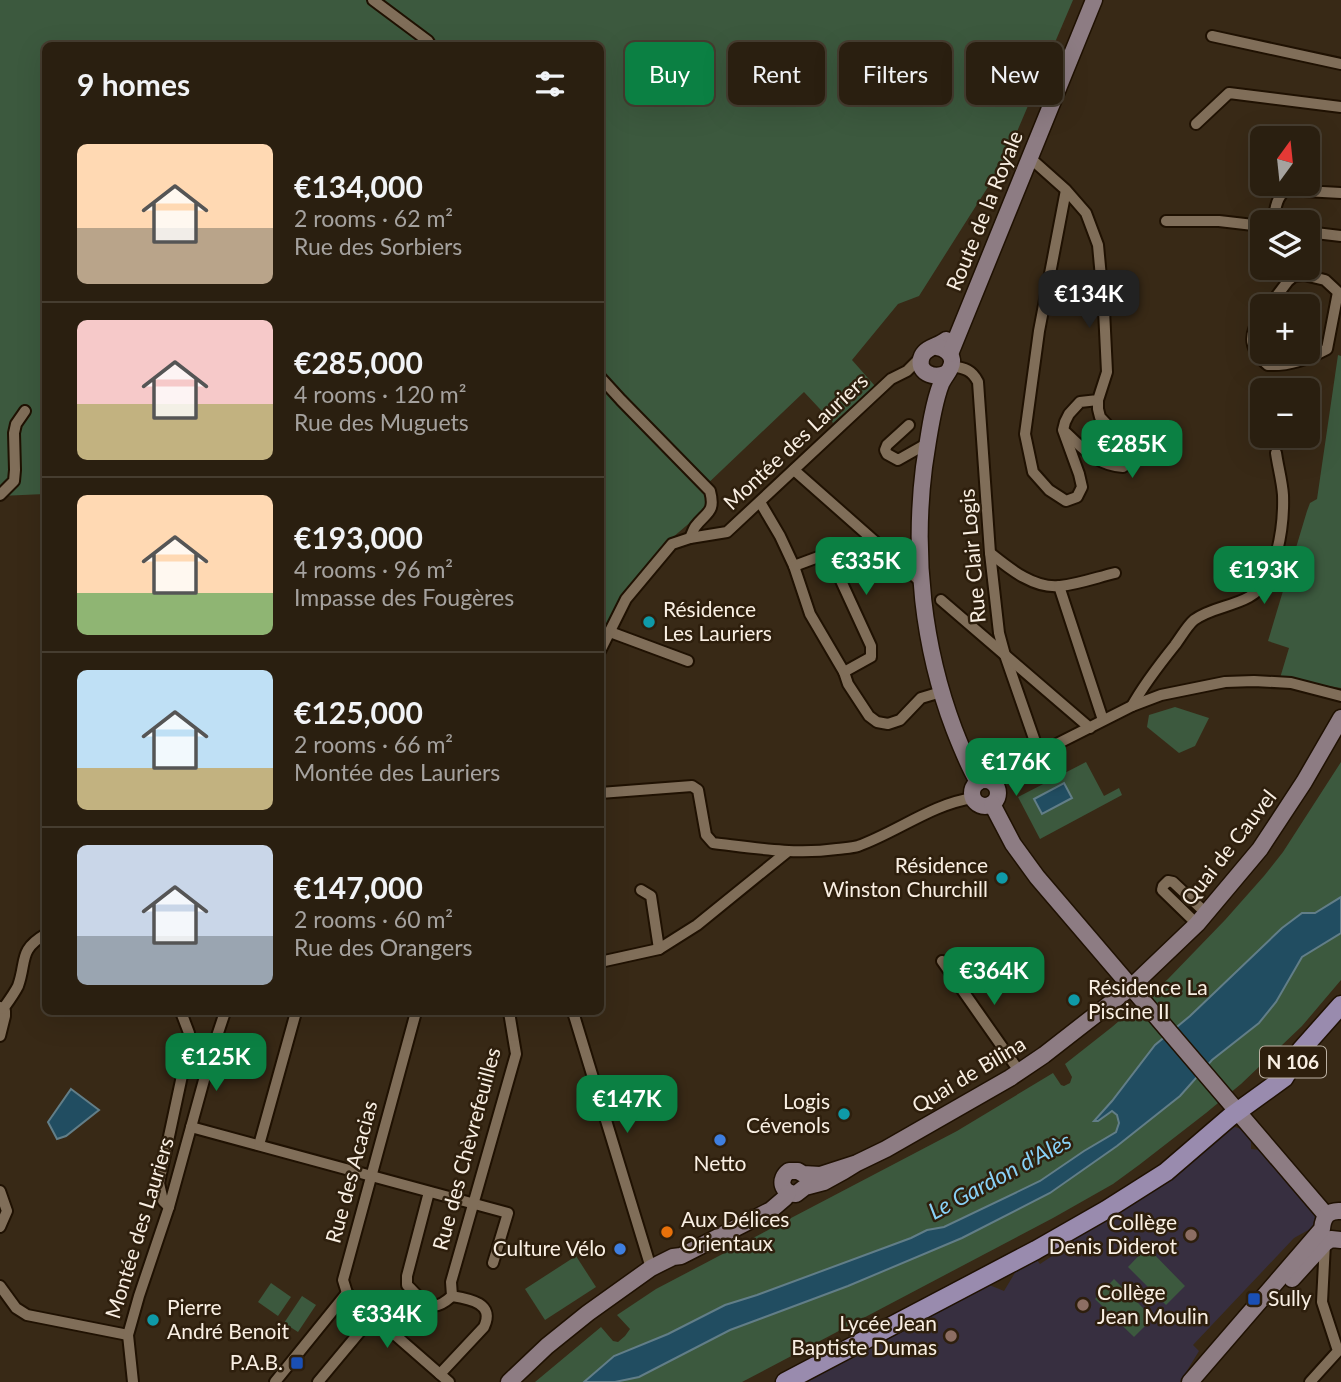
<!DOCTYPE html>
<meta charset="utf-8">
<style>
:root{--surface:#2a1f10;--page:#362c1e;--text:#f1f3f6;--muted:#a5a29f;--line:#463d30;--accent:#0b8043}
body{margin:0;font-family:Lato,sans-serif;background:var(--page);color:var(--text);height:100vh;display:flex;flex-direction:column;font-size:26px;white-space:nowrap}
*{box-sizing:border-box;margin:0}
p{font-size:23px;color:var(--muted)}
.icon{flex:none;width:38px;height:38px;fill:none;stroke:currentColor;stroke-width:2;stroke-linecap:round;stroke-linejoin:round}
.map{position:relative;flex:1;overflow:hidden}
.details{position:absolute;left:42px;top:42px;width:562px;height:973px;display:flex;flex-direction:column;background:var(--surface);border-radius:10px;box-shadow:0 7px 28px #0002,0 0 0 2px var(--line)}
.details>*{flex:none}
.hud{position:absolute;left:625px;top:42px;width:611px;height:63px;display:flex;gap:14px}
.needle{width:46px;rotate:15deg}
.fabs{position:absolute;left:1250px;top:126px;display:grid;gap:14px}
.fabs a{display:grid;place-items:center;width:70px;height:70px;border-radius:10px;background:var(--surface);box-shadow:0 7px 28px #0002,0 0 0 2px var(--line);font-size:35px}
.price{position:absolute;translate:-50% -60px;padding:0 16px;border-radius:14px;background:var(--accent);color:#fff;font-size:23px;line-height:46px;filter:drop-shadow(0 2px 4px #0008)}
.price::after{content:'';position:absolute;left:50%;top:42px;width:21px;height:16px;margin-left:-10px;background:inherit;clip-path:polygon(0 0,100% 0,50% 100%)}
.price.current{background:#222;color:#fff}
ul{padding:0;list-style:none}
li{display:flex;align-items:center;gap:21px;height:175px;padding:0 35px}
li+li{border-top:2px solid var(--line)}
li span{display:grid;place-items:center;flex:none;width:196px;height:140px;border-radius:10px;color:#555}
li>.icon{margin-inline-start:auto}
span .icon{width:84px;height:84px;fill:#fffc;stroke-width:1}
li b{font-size:30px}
h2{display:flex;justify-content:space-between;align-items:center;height:84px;padding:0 35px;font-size:30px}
.tag{padding:0 24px;border-radius:10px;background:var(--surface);box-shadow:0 7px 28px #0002,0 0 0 2px var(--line);font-size:24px;line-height:63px}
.tag.current{background:var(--accent);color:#fff}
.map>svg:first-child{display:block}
.education{fill:#372f40}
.green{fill:#3c593e}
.water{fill:#214d61;stroke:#627e88;stroke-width:2}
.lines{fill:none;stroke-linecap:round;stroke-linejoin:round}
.street-casing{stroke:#1f1102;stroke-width:14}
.secondary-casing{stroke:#1f1102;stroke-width:19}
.primary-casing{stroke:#1f1102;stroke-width:21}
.street{stroke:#806e59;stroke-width:10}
.secondary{stroke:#8d7c83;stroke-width:16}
.primary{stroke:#998bae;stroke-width:18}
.culture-dot{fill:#0f9aa8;stroke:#2e1f0d;stroke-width:2.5}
.shop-dot{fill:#3f7fe0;stroke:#2e1f0d;stroke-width:2.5}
.food-dot{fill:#e8710a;stroke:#2e1f0d;stroke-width:2.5}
.education-dot{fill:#8d6e63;stroke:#2e1f0d;stroke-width:2.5}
.transit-dot{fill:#1a4fb4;stroke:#2e1f0d;stroke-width:2.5}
.labels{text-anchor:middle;stroke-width:5;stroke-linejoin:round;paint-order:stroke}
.shield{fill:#2e1f0d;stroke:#bcb1a3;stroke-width:2}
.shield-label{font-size:19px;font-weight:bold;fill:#f9efe3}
.street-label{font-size:21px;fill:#f9efe3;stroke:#2e1f0d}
.poi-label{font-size:21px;fill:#f9efe3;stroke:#2e1f0d;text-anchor:start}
.water-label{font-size:23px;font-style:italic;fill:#88d1f6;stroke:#2e1f0d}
</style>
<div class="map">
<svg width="1341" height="1382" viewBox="0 0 1341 1382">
<rect width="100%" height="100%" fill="#382916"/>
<polygon class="education" points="1235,1127 1241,1129 1251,1140 1251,1149 1260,1150 1315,1216 1317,1223 1312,1228 1294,1238 1193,1345 1199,1351 1180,1382 799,1382 987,1284 1004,1291 1016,1271 1037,1260 1040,1264 1058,1252 1065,1244 1229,1128"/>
<g class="green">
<polygon points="0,0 1073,0 1005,160 919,296 898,304 852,360 875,386 833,423 804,392 703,488 709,495 707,508 665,544 636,577 617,606 602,632 600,631 600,46 46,46 45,494 0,496"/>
<polygon points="1338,355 1341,356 1341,688 1280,678 1289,648 1268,641 1307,511 1310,503 1317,499"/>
<polygon points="1175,707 1209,718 1195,746 1179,753 1147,727 1149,715"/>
<polygon points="1086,762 1104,796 1119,788 1122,795 1040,839 1018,797"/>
<polygon points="1341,762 1341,897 1315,913 1302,914 1282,928 1190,1016 1155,1045 1112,1101 1094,1120 1098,1121 1111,1111 1117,1115 1119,1123 1116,1132 1084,1151 1040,1181 944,1227 927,1230 911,1238 757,1295 725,1305 668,1334 614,1356 584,1382 535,1382 601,1327 613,1341 618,1342 625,1336 630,1329 617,1315 656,1289 957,1131 1053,1073 1061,1085 1064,1086 1070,1083 1072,1077 1065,1064 1112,1027 1168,979 1225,920 1264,876 1283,852"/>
<polygon points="1341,933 1341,980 1302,1026 1241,1084 1206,1113 1139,1165 1113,1184 1053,1218 742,1382 615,1382 639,1377 730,1330 848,1286 962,1238 1050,1193 1117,1146 1180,1096 1212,1060 1260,1023 1276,1002 1302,957"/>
<polygon points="1147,1247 1185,1286 1166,1305 1128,1267"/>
<polygon points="576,1256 596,1287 545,1320 525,1289"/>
<polygon points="1114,1279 1153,1318 1134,1337 1095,1299"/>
<polygon points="271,1283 291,1297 278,1316 258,1302"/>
<polygon points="302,1296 316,1305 298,1332 284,1323"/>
</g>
<g class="water">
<polygon points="1064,783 1072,798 1042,814 1034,799"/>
<polygon points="1341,897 1341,933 1302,957 1276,1002 1259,1023 1212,1060 1180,1096 1117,1146 1050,1193 962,1238 848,1286 730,1330 639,1377 615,1382 584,1382 614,1356 668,1334 725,1305 757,1295 911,1238 927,1230 944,1227 1040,1181 1084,1151 1116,1132 1119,1123 1117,1115 1112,1111 1098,1121 1094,1121 1112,1101 1155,1045 1190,1016 1282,928 1302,913 1315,913"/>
<polygon points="71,1089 99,1110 66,1136 57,1139 48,1122"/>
</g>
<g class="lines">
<defs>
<g id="street">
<polyline points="373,0 428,41 431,46"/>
<polyline points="1212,36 1341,64"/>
<polyline points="1196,124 1229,93 1341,107"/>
<polyline points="1029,157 1066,190 1086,213 1098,245 1104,310 1107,372 1098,400 1080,402 1069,414 1065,422 1063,430 1079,474 1082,487 1077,497 1066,501 1049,490 1033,472 1025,434 1039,331 1066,190"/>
<polyline points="1166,221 1219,221 1262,226"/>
<path d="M1273,222C1275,211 1276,197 1286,190L1341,193"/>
<polyline points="1307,232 1341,236"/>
<path d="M1262,315C1247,335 1249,350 1268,365C1290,366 1308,359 1327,349L1338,292L1325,280L1304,275L1294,276L1288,281L1269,306"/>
<path d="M951,366C965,368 972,370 978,382L990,553L999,633L1005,655L1039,753"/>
<path d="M600,377L621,400L710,491C716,513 706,512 695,527C693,530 692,534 690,538"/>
<polyline points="909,425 887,445 885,450 887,454 898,460 928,443"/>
<path d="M1065,432C1084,449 1096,465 1123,467L1131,460L1129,448L1100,417L1098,409V400"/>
<polyline points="794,470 922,583"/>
<polyline points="0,495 14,481 15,470 14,433 16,424 25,411"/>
<polyline points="760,502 780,536 794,566 810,614 844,672 848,684 869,716 877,722 888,724 900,720 921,698 941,692"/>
<path d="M990,553C1010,569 1034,589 1060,586C1079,584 1098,577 1115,573"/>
<polyline points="794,566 821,556 831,559 871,646 871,657 844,672"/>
<polyline points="1059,586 1103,720"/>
<polyline points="941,600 1090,728"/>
<polyline points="610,632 688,661"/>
<polyline points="600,651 626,599 672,544 690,538 727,532 891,379 907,371 921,357"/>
<path d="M1132,706C1144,684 1159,665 1175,645C1181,637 1187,626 1194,620C1210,608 1231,607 1249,597C1277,582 1284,525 1283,495C1282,481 1278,467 1276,453"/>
<polyline points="995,785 1007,771 1039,753 1132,706 1161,695 1225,682 1254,681 1291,683 1341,696"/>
<path d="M600,793L692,786L698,790L706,835L713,843C755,848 795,855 837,849C844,848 852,848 858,846C897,832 932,804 973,798"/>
<polyline points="641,890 651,896 659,949"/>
<polyline points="1197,924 1162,890 1163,886 1168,881 1173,882 1206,913"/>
<polyline points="942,961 1019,1071"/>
<polyline points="600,962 659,949 697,925 787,852"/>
<polyline points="0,1007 5,1011 5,1016 0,1036"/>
<path d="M3,1009C8,1002 14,994 18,986C27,961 18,950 46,934"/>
<polyline points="416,1012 343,1280 347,1293 449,1382"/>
<polyline points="573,1012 651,1268"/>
<polyline points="191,1127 508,1213 493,1263"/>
<polyline points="259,1145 296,1012"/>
<polyline points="0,1191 7,1211 0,1227"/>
<path d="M429,1192L407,1276V1285C425,1302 430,1316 452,1296L451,1282L516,1054L509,1012"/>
<polyline points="169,1207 163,1201 159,1183 189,1043 189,1033 181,1012"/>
<polyline points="0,1286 16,1308 27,1315 128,1335"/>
<path d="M440,1374L484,1327C495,1303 470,1299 452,1296"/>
<polyline points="133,1382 128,1335 139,1296 169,1207 212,1051 225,1012"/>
<polyline points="275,1382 347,1293"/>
<polyline points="318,1382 373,1316"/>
<polyline points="1310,1382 1338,1351 1322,1302 1325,1243"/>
</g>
<g id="secondary">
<path d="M946,340C939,346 926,347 922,356C915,372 934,380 947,373"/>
<path d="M937,347C944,348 951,353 952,360C953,369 944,376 941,384C932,407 928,442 924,467C913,555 923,647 954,729C961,747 968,765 978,782"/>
<polyline points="950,354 1094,0"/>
<circle cx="985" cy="793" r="13"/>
<polyline points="992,804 1013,844 1037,877 1326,1215"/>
<path d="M857,1163L844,1171L824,1182L805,1187L796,1194C781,1193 778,1179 789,1171H798L803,1174L820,1175L857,1163L886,1149L1010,1078L1044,1055L1130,988L1197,924L1260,849L1304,782L1341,718"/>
<polyline points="1292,1279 1325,1243 1331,1239 1341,1240"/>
<polyline points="509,1382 547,1346 588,1313 651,1268 673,1257 681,1256 771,1210 785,1198 788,1193"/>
<path d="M1190,1382L1322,1229C1323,1216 1329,1210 1341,1211"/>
</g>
<polyline id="primary" points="785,1382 1036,1250 1106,1210 1166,1172 1230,1117 1284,1078 1301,1050 1341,1005"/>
</defs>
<use href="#street" class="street-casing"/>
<use href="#secondary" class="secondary-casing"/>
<use href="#primary" class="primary-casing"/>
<use href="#street" class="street"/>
<use href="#secondary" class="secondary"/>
<use href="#primary" class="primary"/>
</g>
<g class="culture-dot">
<circle cx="649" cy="622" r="7"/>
<circle cx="1002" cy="878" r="7"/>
<circle cx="1074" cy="1000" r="7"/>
<circle cx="844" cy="1114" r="7"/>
<circle cx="153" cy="1320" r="7"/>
</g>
<g class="shop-dot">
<circle cx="720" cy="1140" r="7"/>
<circle cx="620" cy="1249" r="7"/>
</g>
<circle class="food-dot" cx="667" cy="1232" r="7"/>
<g class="education-dot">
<circle cx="1191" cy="1235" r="7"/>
<circle cx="1083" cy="1305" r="7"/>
<circle cx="951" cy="1336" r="7"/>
</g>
<g class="transit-dot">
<rect x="1247" y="1292" width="14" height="14" rx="3.5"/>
<rect x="290" y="1356" width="14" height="14" rx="3.5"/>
</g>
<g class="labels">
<rect class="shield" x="1260" y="1046.5" width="66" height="31" rx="5"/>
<g class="shield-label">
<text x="1293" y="1069">N 106</text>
</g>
<g class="street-label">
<text transform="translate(985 211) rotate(-68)" y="7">Route de la Royale</text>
<text transform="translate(796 442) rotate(-43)" y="7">Montée des Lauriers</text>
<text transform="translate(973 556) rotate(-95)" y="7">Rue Clair Logis</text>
<text transform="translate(1229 848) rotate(-52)" y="7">Quai de Cauvel</text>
<text transform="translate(969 1075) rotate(-31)" y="7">Quai de Bilina</text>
<text transform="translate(467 1149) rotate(-75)" y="7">Rue des Chèvrefeuilles</text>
<text transform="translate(352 1172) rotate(-75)" y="7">Rue des Acacias</text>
<text transform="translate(140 1228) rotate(-73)" y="7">Montée des Lauriers</text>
</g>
<g class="poi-label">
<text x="663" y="617">Résidence<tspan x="663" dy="24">Les Lauriers</tspan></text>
<text x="988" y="873" text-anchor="end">Résidence<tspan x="988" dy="24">Winston Churchill</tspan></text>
<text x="1088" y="995">Résidence La<tspan x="1088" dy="24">Piscine II</tspan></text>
<text x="830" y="1109" text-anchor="end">Logis<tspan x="830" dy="24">Cévenols</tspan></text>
<text x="720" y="1171" text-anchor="middle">Netto</text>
<text x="681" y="1227">Aux Délices<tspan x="681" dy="24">Orientaux</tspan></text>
<text x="1177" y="1230" text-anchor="end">Collège<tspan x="1177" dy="24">Denis Diderot</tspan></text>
<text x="606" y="1256" text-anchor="end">Culture Vélo</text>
<text x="1097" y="1300">Collège<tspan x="1097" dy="24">Jean Moulin</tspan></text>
<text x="1268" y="1306">Sully</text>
<text x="167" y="1315">Pierre<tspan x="167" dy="24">André Benoit</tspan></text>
<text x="937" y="1331" text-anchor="end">Lycée Jean<tspan x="937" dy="24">Baptiste Dumas</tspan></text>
<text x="283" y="1370" text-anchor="end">P.A.B.</text>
</g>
<g class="water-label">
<text transform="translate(1000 1176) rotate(-28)" y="8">Le Gardon d'Alès</text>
</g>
</g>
</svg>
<div class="fabs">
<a><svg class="needle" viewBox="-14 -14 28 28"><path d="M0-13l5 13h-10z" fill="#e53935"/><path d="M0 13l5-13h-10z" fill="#a5a29f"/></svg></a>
<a><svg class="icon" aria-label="layers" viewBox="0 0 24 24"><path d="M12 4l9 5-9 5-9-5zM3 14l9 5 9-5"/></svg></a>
<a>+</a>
<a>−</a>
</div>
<b class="price current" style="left:1089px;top:330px">€134K</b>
<b class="price" style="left:1132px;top:480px">€285K</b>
<b class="price" style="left:866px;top:597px">€335K</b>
<b class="price" style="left:1264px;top:606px">€193K</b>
<b class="price" style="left:1016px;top:798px">€176K</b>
<b class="price" style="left:994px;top:1007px">€364K</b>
<b class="price" style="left:216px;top:1093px">€125K</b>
<b class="price" style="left:627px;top:1135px">€147K</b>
<b class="price" style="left:387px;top:1350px">€334K</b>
<div class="hud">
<a class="tag current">Buy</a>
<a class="tag">Rent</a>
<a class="tag">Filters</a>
<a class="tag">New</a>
</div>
<section class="details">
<h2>9 homes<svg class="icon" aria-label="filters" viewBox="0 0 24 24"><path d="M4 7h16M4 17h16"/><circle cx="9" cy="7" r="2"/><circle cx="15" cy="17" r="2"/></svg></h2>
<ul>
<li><span style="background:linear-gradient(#ffd9b3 60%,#b9a48a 0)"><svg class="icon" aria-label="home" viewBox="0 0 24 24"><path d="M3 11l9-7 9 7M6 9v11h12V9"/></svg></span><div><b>€134,000</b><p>2 rooms · 62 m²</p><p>Rue des Sorbiers</p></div></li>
<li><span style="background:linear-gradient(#f6c9c9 60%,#c2b280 0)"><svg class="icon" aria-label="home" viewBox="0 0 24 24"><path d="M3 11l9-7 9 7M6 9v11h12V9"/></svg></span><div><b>€285,000</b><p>4 rooms · 120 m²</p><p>Rue des Muguets</p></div></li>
<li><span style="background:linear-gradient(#ffd9b3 70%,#8fb573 0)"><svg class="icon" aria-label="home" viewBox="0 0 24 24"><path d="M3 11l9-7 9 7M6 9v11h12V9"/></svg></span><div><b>€193,000</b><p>4 rooms · 96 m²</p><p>Impasse des Fougères</p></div></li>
<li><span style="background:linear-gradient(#bfe0f5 70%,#c2b280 0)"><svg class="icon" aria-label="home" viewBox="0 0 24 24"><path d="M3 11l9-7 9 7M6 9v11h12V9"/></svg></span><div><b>€125,000</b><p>2 rooms · 66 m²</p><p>Montée des Lauriers</p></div></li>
<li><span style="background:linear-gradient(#c9d6e8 65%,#9aa5b1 0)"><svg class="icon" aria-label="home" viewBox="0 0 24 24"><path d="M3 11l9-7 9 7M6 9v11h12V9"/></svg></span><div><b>€147,000</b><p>2 rooms · 60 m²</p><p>Rue des Orangers</p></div></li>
</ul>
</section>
</div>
